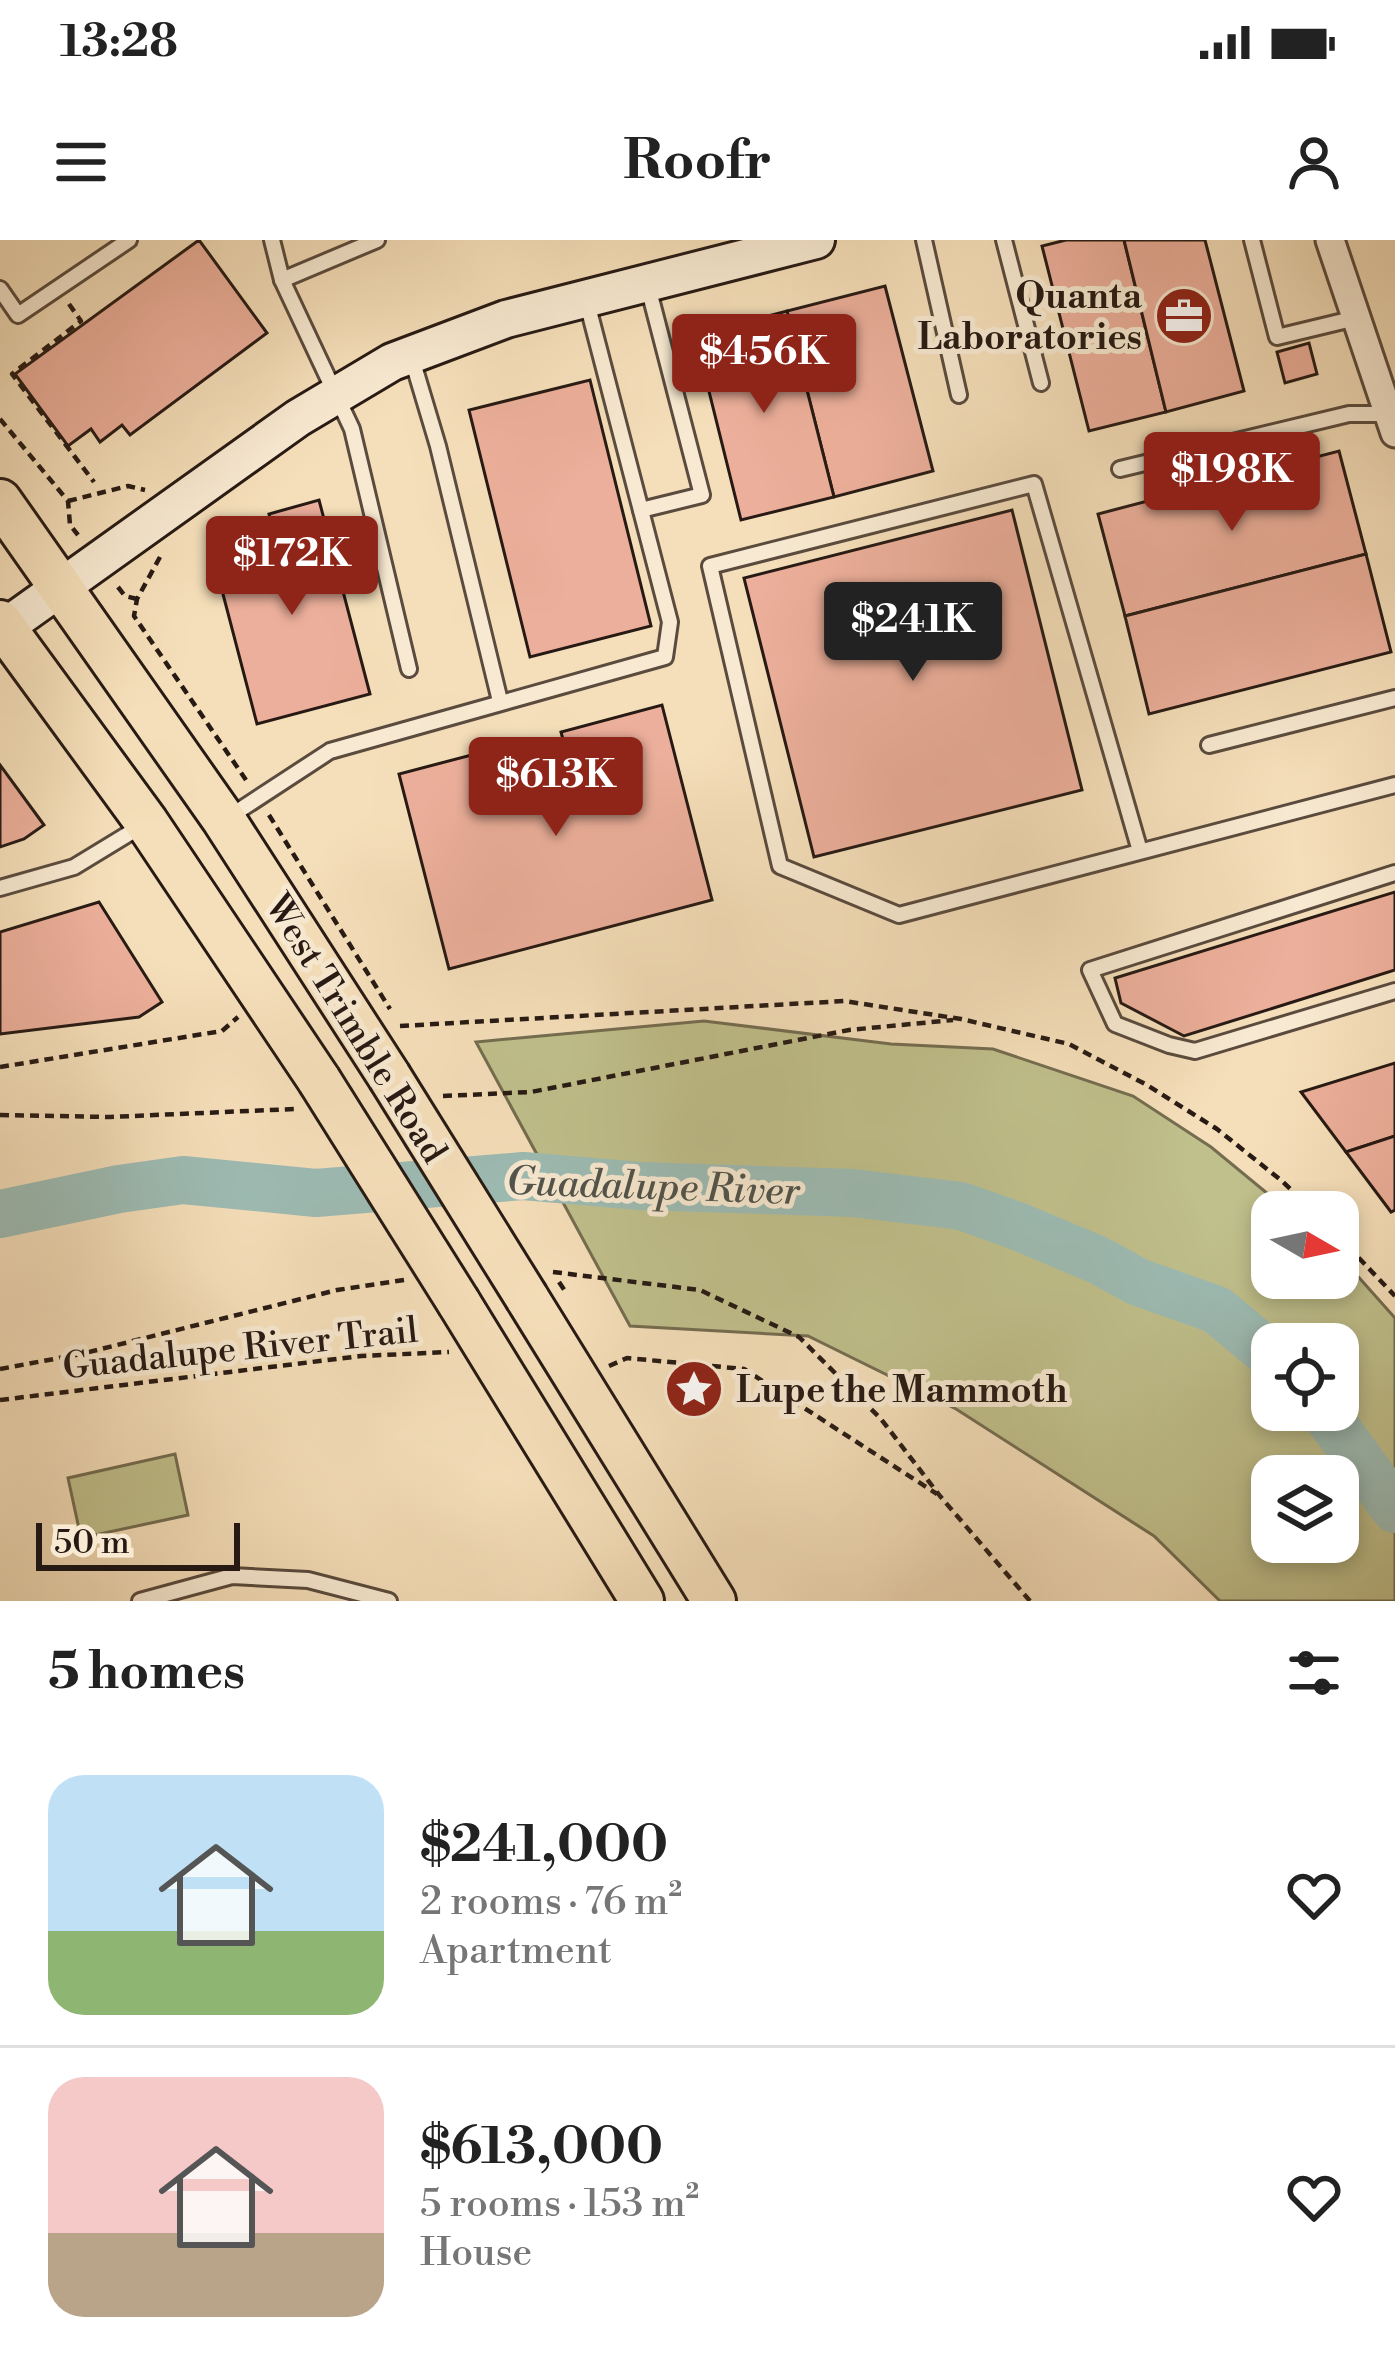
<!DOCTYPE html>
<meta charset="utf-8">
<style>
:root{--surface:#fff;--page:#f2f2f2;--text:#222;--muted:#767676;--line:#e0e0e0;--accent:#8f2418}
body{margin:0;font-family:"Libre Bodoni",serif;background:var(--page);color:var(--text);height:100vh;display:flex;flex-direction:column;font-size:45px;white-space:nowrap}
*{box-sizing:border-box;margin:0}
p{font-size:39px;color:var(--muted)}
.icon{flex:none;width:66px;height:66px;fill:none;stroke:currentColor;stroke-width:2;stroke-linecap:round;stroke-linejoin:round}
.map{position:relative;height:1361px;overflow:hidden}
.drawer{display:flex;flex-direction:column;background:var(--surface);flex:1}
.drawer>*{flex:none}
.needle{width:78px;rotate:99deg}
.buttons{position:absolute;left:1251px;top:951px;display:grid;gap:24px}
.buttons a{display:grid;place-items:center;width:108px;height:108px;border-radius:24px;background:var(--surface);box-shadow:0 6px 18px #0003;font-size:60px}
.scale{position:absolute;left:36px;bottom:30px;width:204px;box-sizing:border-box;padding-left:12px;border:6px solid #271a14;border-top:0;font-size:33px;line-height:42px;white-space:nowrap;color:#271a14;-webkit-text-stroke:9px #f8ead2;paint-order:stroke}
.price{position:absolute;translate:-50% -102px;padding:0 27px;border-radius:12px;background:var(--accent);color:#fff;font-size:39px;line-height:78px;filter:drop-shadow(0 3px 6px #0008)}
.price::after{content:'';position:absolute;left:50%;top:72px;width:36px;height:27px;margin-left:-18px;background:inherit;clip-path:polygon(0 0,100% 0,50% 100%)}
.price.current{background:#222;color:#fff}
ul{padding:0;list-style:none}
li{display:flex;align-items:center;gap:36px;height:300px;padding:0 48px}
li+li{border-top:3px solid var(--line)}
li span{display:grid;place-items:center;flex:none;width:336px;height:240px;border-radius:36px;color:#555}
li>.icon{margin-inline-start:auto}
span .icon{width:144px;height:144px;fill:#fffc;stroke-width:1}
li b{font-size:51px}
h2{display:flex;justify-content:space-between;align-items:center;height:144px;padding:0 48px;font-size:51px}
.status{display:flex;justify-content:space-between;align-items:center;height:84px;padding:0 60px;background:var(--surface);direction:ltr}
.status svg{height:33px;fill:currentColor}
header{display:flex;justify-content:space-between;align-items:center;height:156px;padding:0 48px;background:var(--surface);font-size:54px;font-weight:700}
.map>svg:first-child{display:block}
.green{fill:#c0c08c;stroke:#746d50;stroke-width:3;fill-rule:evenodd}
.lines{fill:none;stroke-linecap:round;stroke-linejoin:round}
.river{stroke:#9dbcb4;stroke-width:48}
.building{fill:#ecaf9b;stroke:#271a14;stroke-width:3}
.lane-casing{stroke:#5a4b3e;stroke-width:20}
.street-casing{stroke:#5a4b3e;stroke-width:33}
.secondary-casing{stroke:#271a14;stroke-width:42}
.primary-casing{stroke:#271a14;stroke-width:48}
.path{stroke:#271a14;stroke-width:4.5;stroke-dasharray:9 6;stroke-linecap:butt}
.lane{stroke:#f8ead2;stroke-width:14}
.street{stroke:#f8ead2;stroke-width:27}
.secondary{stroke:#f8ead2;stroke-width:36}
.primary{stroke:#f5dfba;stroke-width:42}
.primary-bridge-casing{stroke:#271a14;stroke-width:48;stroke-linecap:butt}
.path-bridge{stroke:#271a14;stroke-width:4.5;stroke-dasharray:9 6;stroke-linecap:butt}
.primary-bridge{stroke:#f5dfba;stroke-width:42}
.labels{text-anchor:middle;stroke-width:10;stroke-linejoin:round;paint-order:stroke}
.poi-label{font-size:36px;font-weight:bold;fill:#271a14;stroke:#f8ead2;text-anchor:end}
.street-label{font-size:36px;fill:#271a14;stroke:#f8ead2}
.water-label{font-size:39px;font-style:italic;fill:#50534c;stroke:#f8ead2}
</style>
<div class="status"><b>13:28</b><svg viewBox="0 0 49 12"><path d="M0 12V9h3v3zM5 12V6h3v6zM10 12V3h3v9zM15 12V0h3v12zM26 1h20v11H26zM47 4h2v5h-2z"/></svg></div>
<header><svg class="icon" aria-label="menu" viewBox="0 0 24 24"><path d="M4 6h16M4 12h16M4 18h16"/></svg>Roofr<svg class="icon" aria-label="person" viewBox="0 0 24 24"><circle cx="12" cy="8" r="4"/><path d="M4 21q1-7 8-7t8 7"/></svg></header>
<div class="map">
<svg width="1395" height="1361" viewBox="0 0 1395 1361">
<rect width="100%" height="100%" fill="#f5dfba"/>
<filter id="stains"><feTurbulence type="fractalNoise" baseFrequency=".00167" numOctaves="4"/><feColorMatrix values="0 0 0 0 .2 0 0 0 0 .09 0 0 0 0 .02 0 0 0 .5 -.17"/></filter>
<radialGradient id="worn" r=".72"><stop offset=".6" stop-color="#630" stop-opacity="0"/><stop offset="1" stop-color="#630" stop-opacity=".3"/></radialGradient>
<g class="green">
<path d="M704,781L891,804L993,809L1133,856L1211,907L1290,972H1272V1038H1338V1014L1395,1078V1361H1220L1154,1296L956,1169L808,1096L630,1086L476,802ZM1272,1104H1338V1170H1272ZM1272,1236H1338V1302H1272Z"/>
<polygon points="175,1214 188,1275 81,1298 68,1238"/>
</g>
<g class="lines">
<g class="river">
<polyline points="0,974 119,949 183,940 316,953 523,936 640,946 853,953 961,966 1017,986 1098,1020 1138,1042 1217,1070 1272,1116"/>
<polyline points="1323,1170 1395,1269"/>
</g>
</g>
<g class="building">
<polygon points="199,0 267,93 130,195 122,185 100,202 91,189 68,206 15,134"/>
<polygon points="1066,0 1124,0 1166,172 1089,191 1042,6"/>
<polygon points="1124,0 1205,0 1244,151 1166,172"/>
<polygon points="885,46 933,231 834,257 787,71"/>
<polygon points="787,71 834,257 741,280 695,95"/>
<polygon points="1309,103 1317,134 1285,143 1277,112"/>
<polygon points="590,140 651,386 530,417 469,170"/>
<polygon points="1339,211 1366,314 1125,376 1098,274"/>
<polygon points="319,260 370,454 257,484 213,316 275,299 269,274"/>
<polygon points="1012,270 1082,550 814,617 744,338"/>
<polygon points="1366,314 1391,412 1149,474 1125,376"/>
<polygon points="662,465 712,660 449,729 399,534 502,507 507,527 566,511 561,492"/>
<polygon points="0,525 44,585 24,599 0,607"/>
<polygon points="1395,652 1395,730 1184,796 1121,763 1115,738"/>
<polygon points="99,662 162,762 139,777 0,794 0,692"/>
<polygon points="1395,823 1395,896 1346,912 1301,852"/>
<polygon points="1395,896 1395,970 1391,972 1346,912"/>
</g>
<g class="lines">
<defs>
<g id="lane">
<polyline points="272,0 282,40 352,189 409,429"/>
<polyline points="924,0 959,155"/>
<polyline points="1004,0 1041,143"/>
<polyline points="1252,0 1277,97 1356,78"/>
<polyline points="282,40 377,0"/>
<polyline points="0,49 18,75 129,0"/>
<polyline points="412,119 438,206 500,461"/>
<polyline points="1120,229 1349,174 1390,174"/>
<polyline points="641,270 702,255 647,43"/>
<polyline points="1209,505 1395,458"/>
<polyline points="226,579 330,511 665,417 670,382 586,59"/>
<polyline points="1140,611 1034,244 710,326 780,626 899,675 1395,545"/>
<polyline points="1395,633 1090,730 1115,784 1169,805 1195,811 1395,751"/>
<polyline points="0,648 74,627 143,585"/>
<polyline points="140,1361 232,1336 308,1340 389,1361"/>
</g>
<polyline id="street" points="1330,0 1395,193"/>
<polyline id="secondary" points="4,388 298,178 392,122 506,79 816,0"/>
<g id="primary">
<polyline points="0,261 224,580 389,836"/>
<polyline points="0,382 147,583 319,840"/>
<polyline points="527,1058 714,1361"/>
<polyline points="459,1063 642,1361"/>
</g>
</defs>
<use href="#lane" class="lane-casing"/>
<use href="#street" class="street-casing"/>
<use href="#secondary" class="secondary-casing"/>
<use href="#primary" class="primary-casing"/>
<g class="path">
<polyline points="69,64 81,81 12,134 94,242"/>
<polyline points="0,179 68,261 70,285 78,295"/>
<polyline points="68,261 128,246 145,250"/>
<polyline points="160,317 137,359 134,376 246,540"/>
<polyline points="118,347 125,356 137,359"/>
<polyline points="269,575 390,769"/>
<polyline points="400,786 844,761 961,779 1069,804 1147,845 1217,889 1282,941 1314,972"/>
<polyline points="0,827 222,791 238,777"/>
<polyline points="443,856 531,852 849,790 953,780"/>
<polyline points="0,875 110,877 294,869"/>
<polyline points="1338,996 1395,1056"/>
<polyline points="553,1032 700,1050 799,1097 881,1179 940,1256 1030,1361"/>
<polyline points="609,1126 627,1118 744,1129 937,1254"/>
<polyline points="0,1129 81,1114 337,1050 404,1040"/>
<polyline points="0,1160 361,1116 449,1112"/>
</g>
<use href="#lane" class="lane"/>
<use href="#street" class="street"/>
<use href="#secondary" class="secondary"/>
<use href="#primary" class="primary"/>
<defs>
<g id="primary-bridge">
<polyline points="389,836 527,1058"/>
<polyline points="319,840 459,1063"/>
</g>
</defs>
<use href="#primary-bridge" class="primary-bridge-casing"/>
<polyline class="path-bridge" points="559,1042 567,1054"/>
<use href="#primary-bridge" class="primary-bridge"/>
</g>
<defs>
<symbol id="office-disc" viewBox="-11 -11 22 22"><circle r="9.5" fill="#8f2418" stroke="#f8ead2"/><path d="M-6-3h4V-5.5h4V-3h4V5H-6ZM-1-4.5V-3h2v-1.5ZM-6 0V1H6V0Z" fill="#fff"/></symbol>
<symbol id="sight-disc" viewBox="-11 -11 22 22"><circle r="9.5" fill="#8f2418" stroke="#f8ead2"/><path d="M0-6L1.8-2.2L6-1.7L2.9 1.2L3.7 5.4L0 3.3L-3.7 5.4L-2.9 1.2L-6-1.7L-1.8-2.2Z" fill="#fff"/></symbol>
</defs>
<g fill-rule="evenodd">
<use href="#office-disc" x="1151" y="43" width="66" height="66"/>
<use href="#sight-disc" x="661" y="1116" width="66" height="66"/>
</g>
<g class="labels">
<g class="poi-label">
<text x="1142" y="68">Quanta<tspan x="1142" dy="41">Laboratories</tspan></text>
<text x="736" y="1162" text-anchor="start">Lupe the Mammoth</text>
</g>
<g class="street-label">
<text transform="translate(357 788) rotate(58)" y="13">West Trimble Road</text>
<text transform="translate(240 1107) rotate(-6)" y="13">Guadalupe River Trail</text>
</g>
<g class="water-label">
<text transform="translate(653 945) rotate(2)" y="14">Guadalupe River</text>
</g>
</g>
<rect width="100%" height="100%" filter="url(#stains)"/>
<rect width="100%" height="100%" fill="url(#worn)"/>
</svg>
<div class="buttons">
<a><svg class="needle" viewBox="-14 -14 28 28"><path d="M0-13l5 13h-10z" fill="#e53935"/><path d="M0 13l5-13h-10z" fill="#767676"/></svg></a>
<a><svg class="icon" aria-label="locate" viewBox="0 0 24 24"><circle cx="12" cy="12" r="6"/><path d="M12 2v4M12 18v4M2 12h4M18 12h4"/></svg></a>
<a><svg class="icon" aria-label="layers" viewBox="0 0 24 24"><path d="M12 4l9 5-9 5-9-5zM3 14l9 5 9-5"/></svg></a>
</div>
<div class="scale">50 m</div>
<b class="price" style="left:764px;top:176px">$456K</b>
<b class="price" style="left:1232px;top:294px">$198K</b>
<b class="price" style="left:292px;top:378px">$172K</b>
<b class="price current" style="left:913px;top:444px">$241K</b>
<b class="price" style="left:556px;top:599px">$613K</b>
</div>
<section class="drawer">
<h2>5 homes<svg class="icon" aria-label="filters" viewBox="0 0 24 24"><path d="M4 7h16M4 17h16"/><circle cx="9" cy="7" r="2"/><circle cx="15" cy="17" r="2"/></svg></h2>
<ul>
<li><span style="background:linear-gradient(#bfe0f5 65%,#8fb573 0)"><svg class="icon" aria-label="home" viewBox="0 0 24 24"><path d="M3 11l9-7 9 7M6 9v11h12V9"/></svg></span><div><b>$241,000</b><p>2 rooms · 76 m²</p><p>Apartment</p></div><svg class="icon" aria-label="heart" viewBox="0 0 24 24"><path d="M12 20l-8-8c-3-5 5-10 8-4 3-6 11-1 8 4z"/></svg></li>
<li><span style="background:linear-gradient(#f6c9c9 65%,#b9a48a 0)"><svg class="icon" aria-label="home" viewBox="0 0 24 24"><path d="M3 11l9-7 9 7M6 9v11h12V9"/></svg></span><div><b>$613,000</b><p>5 rooms · 153 m²</p><p>House</p></div><svg class="icon" aria-label="heart" viewBox="0 0 24 24"><path d="M12 20l-8-8c-3-5 5-10 8-4 3-6 11-1 8 4z"/></svg></li>
</ul>
</section>
